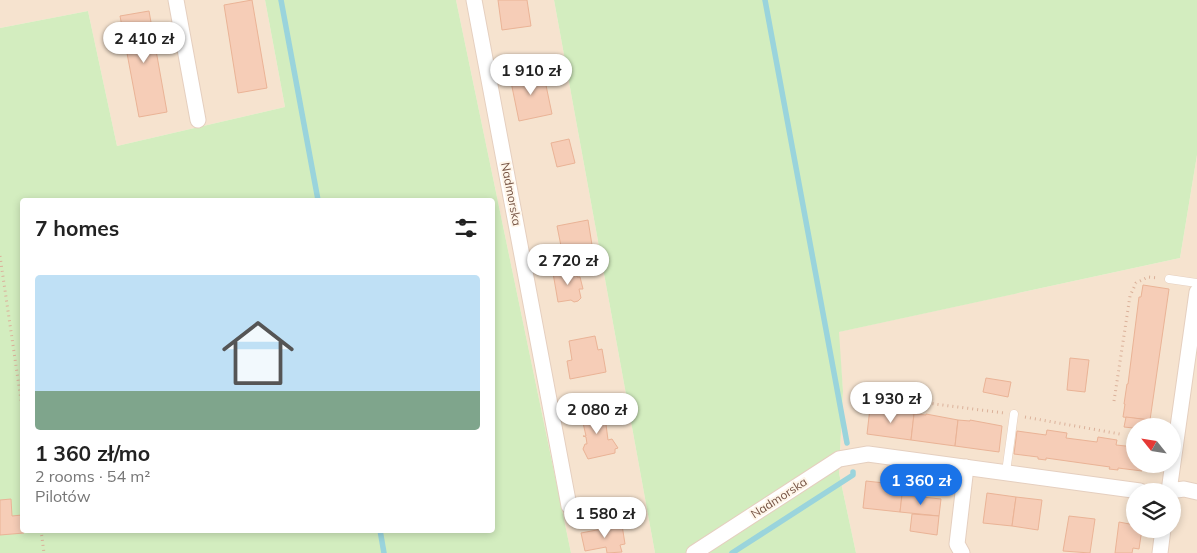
<!DOCTYPE html>
<meta charset="utf-8">
<style>
:root{--surface:#fff;--page:#f6f6f6;--text:#222;--muted:#767676;--line:#e0e0e0;--accent:#1a73e8}
body{margin:0;font-family:Mulish,sans-serif;background:var(--page);color:var(--text);height:100vh;display:flex;flex-direction:column;font-size:19px;white-space:nowrap}
*{box-sizing:border-box;margin:0}
p{font-size:16px;color:var(--muted)}
.icon{flex:none;width:28px;height:28px;fill:none;stroke:currentColor;stroke-width:2;stroke-linecap:round;stroke-linejoin:round}
.map{position:relative;flex:1;overflow:hidden}
.details{position:absolute;left:20px;top:198px;width:475px;height:335px;display:flex;flex-direction:column;background:var(--surface);border-radius:5px;box-shadow:0 2px 8px #0003}
.details>*{flex:none}
.needle{width:32px;rotate:300deg}
.fabs{position:absolute;left:1126px;top:418px;display:grid;gap:10px}
.fabs a{display:grid;place-items:center;width:55px;height:55px;border-radius:50%;background:var(--surface);box-shadow:0 2px 8px #0003;font-size:25px}
.price{position:absolute;translate:-50% -42px;padding:0 11px;border-radius:18px;background:#fff;color:#222;font-size:16px;line-height:32px;filter:drop-shadow(0 1px 2px #0008)}
.price::after{content:'';position:absolute;left:50%;top:30px;width:15px;height:11px;margin-left:-8px;background:inherit;clip-path:polygon(0 0,100% 0,50% 100%)}
.price.on{background:var(--accent);color:#fff}
ul{padding:0;list-style:none}
li{display:grid;align-content:center;gap:10px;height:265px;padding:0 15px}
li+li{border-top:1px solid var(--line)}
li span{display:grid;place-items:center;height:155px;border-radius:5px;color:#555}
li>.icon{margin-inline-start:auto}
span .icon{width:90px;height:90px;fill:#fffc;stroke-width:1}
li b{font-size:21px}
h2{display:flex;justify-content:space-between;align-items:center;height:60px;padding:0 15px;font-size:21px}
.map>svg:first-child{display:block}
.residential{fill:#f6e3cf;fill-rule:evenodd}
.green{fill:#d3edbf;fill-rule:evenodd}
.lines{fill:none;stroke-linecap:round;stroke-linejoin:round}
.stream{stroke:#9ad4dc;stroke-width:5.5}
.building{fill:#f6cdb7;stroke:#eab396}
.lane-casing{stroke:#e5cfbf;stroke-width:9}
.street-casing{stroke:#e5cfbf;stroke-width:17}
.path{stroke:#dbb19a;stroke-width:3;stroke-dasharray:1 4;stroke-linecap:butt}
.lane{stroke:#fff;stroke-width:8}
.street{stroke:#fff;stroke-width:15}
.labels{text-anchor:middle;stroke-width:4;stroke-linejoin:round;paint-order:stroke}
.street-label{font-size:12px;fill:#785646;stroke:#fff6ea}
</style>
<div class="map">
<svg width="1197" height="553" viewBox="0 0 1197 553">
<rect width="100%" height="100%" fill="#fef2e2"/>
<g class="residential">
<polygon points="0,0 265,0 285,107 117,146 88,11 0,28"/>
<polygon points="456,0 554,0 655,553 571,553"/>
<path d="M1197,155V553H856L839,473L843,391L838,332L1180,258ZM1135,426H1172V464H1135ZM1135,491H1172V529H1135Z"/>
</g>
<g class="green">
<path d="M265,0H456L571,553H0V28L88,11L117,146L285,107ZM22,200H492V530H22Z"/>
<polygon points="554,0 1197,0 1197,155 1180,258 839,332 843,391 839,473 856,553 655,553"/>
</g>
<g class="lines">
<g class="stream">
<polyline points="281,0 318,200"/>
<polyline points="765,0 847,443"/>
<polyline points="380,530 384,553"/>
<polyline points="732,553 853,475 853,472"/>
</g>
</g>
<g class="building">
<polygon points="252,0 267,88 238,93 224,5"/>
<polygon points="498,0 527,0 531,26 502,30"/>
<polygon points="149,11 167,112 139,117 120,16"/>
<polygon points="543,71 552,114 519,121 510,77"/>
<polygon points="569,139 575,163 557,167 551,143"/>
<polygon points="588,220 592,245 562,251 557,226"/>
<polygon points="576,268 577,277 580,277 583,289 579,289 581,298 578,301 574,302 571,300 558,302 553,273"/>
<polygon points="1143,285 1169,289 1150,420 1123,417 1125,404 1124,404 1127,384 1128,384 1139,297 1141,297"/>
<polygon points="595,336 598,350 602,349 606,372 570,379 567,361 572,360 569,341"/>
<polygon points="1070,358 1089,360 1085,392 1067,390"/>
<polygon points="986,378 1011,382 1008,397 983,392"/>
<polygon points="870,408 903,411 903,412 914,414 911,440 867,434"/>
<polygon points="604,409 608,440 612,439 618,448 615,449 615,453 588,459 583,449 585,444 587,444 586,437 583,436 586,436 581,414"/>
<polygon points="914,414 926,415 926,414 958,420 955,446 911,440"/>
<polygon points="1126,417 1150,420 1149,426 1135,426 1135,447 1131,447 1133,428 1124,427"/>
<polygon points="958,420 970,421 970,420 1002,426 999,452 955,446"/>
<polygon points="1047,430 1067,433 1066,438 1097,442 1098,437 1117,440 1116,445 1135,447 1135,464 1143,464 1142,471 1118,468 1118,470 1109,469 1110,467 1046,458 1046,460 1038,459 1038,457 1014,454 1017,431 1046,435"/>
<polygon points="866,481 903,485 900,512 863,508"/>
<polygon points="987,493 1016,497 1012,526 983,523"/>
<polygon points="902,495 941,499 939,516 900,512"/>
<polygon points="1016,497 1042,500 1038,530 1012,526"/>
<polygon points="11,499 12,516 22,515 24,533 0,535 0,500"/>
<polygon points="912,514 939,516 937,535 910,531"/>
<polygon points="1069,516 1095,519 1090,553 1063,551"/>
<polygon points="1119,522 1135,525 1135,529 1142,529 1139,549 1133,548 1132,553 1115,553"/>
<polygon points="611,524 611,527 622,525 625,544 620,545 622,552 607,553 606,547 585,551 581,533 602,529 602,525"/>
</g>
<g class="lines">
<defs>
<g id="lane">
<polyline points="1169,279 1197,283"/>
<polyline points="1006,472 1014,414"/>
</g>
<g id="street">
<polyline points="176,0 198,120"/>
<polyline points="474,0 569,506"/>
<polyline points="1197,292 1169,491 1184,489 1197,492"/>
<polyline points="694,553 839,459 868,454 1140,491"/>
<polyline points="962,553 957,544 966,467"/>
<polyline points="1160,553 1163,529"/>
</g>
</defs>
<use href="#lane" class="lane-casing"/>
<use href="#street" class="street-casing"/>
<g class="path">
<polyline points="0,256 22,407"/>
<polyline points="873,396 1004,413"/>
<polyline points="1114,401 1130,296 1136,283 1148,277 1159,278"/>
<polyline points="1025,417 1120,434"/>
<polyline points="41,530 44,553"/>
</g>
<use href="#lane" class="lane"/>
<use href="#street" class="street"/>
</g>
<g class="labels">
<g class="street-label">
<text transform="translate(511 194) rotate(79)" y="4">Nadmorska</text>
<text transform="translate(779 498) rotate(-33)" y="4">Nadmorska</text>
</g>
</g>
</svg>
<div class="fabs">
<a><svg class="needle" viewBox="-14 -14 28 28"><path d="M0-13l5 13h-10z" fill="#e53935"/><path d="M0 13l5-13h-10z" fill="#767676"/></svg></a>
<a><svg class="icon" aria-label="layers" viewBox="0 0 24 24"><path d="M12 4l9 5-9 5-9-5zM3 14l9 5 9-5"/></svg></a>
</div>
<b class="price" style="left:144px;top:64px">2 410 zł</b>
<b class="price" style="left:531px;top:96px">1 910 zł</b>
<b class="price" style="left:568px;top:286px">2 720 zł</b>
<b class="price" style="left:891px;top:424px">1 930 zł</b>
<b class="price" style="left:597px;top:435px">2 080 zł</b>
<b class="price on" style="left:921px;top:506px">1 360 zł</b>
<b class="price" style="left:605px;top:539px">1 580 zł</b>
<section class="details">
<h2>7 homes<svg class="icon" aria-label="filters" viewBox="0 0 24 24"><path d="M4 7h16M4 17h16"/><circle cx="9" cy="7" r="2"/><circle cx="15" cy="17" r="2"/></svg></h2>
<ul>
<li><span style="background:linear-gradient(#bfe0f5 75%,#7fa58c 0)"><svg class="icon" aria-label="home" viewBox="0 0 24 24"><path d="M3 11l9-7 9 7M6 9v11h12V9"/></svg></span><div><b>1 360 zł/mo</b><p>2 rooms · 54 m²</p><p>Pilotów</p></div></li>
</ul>
</section>
</div>
